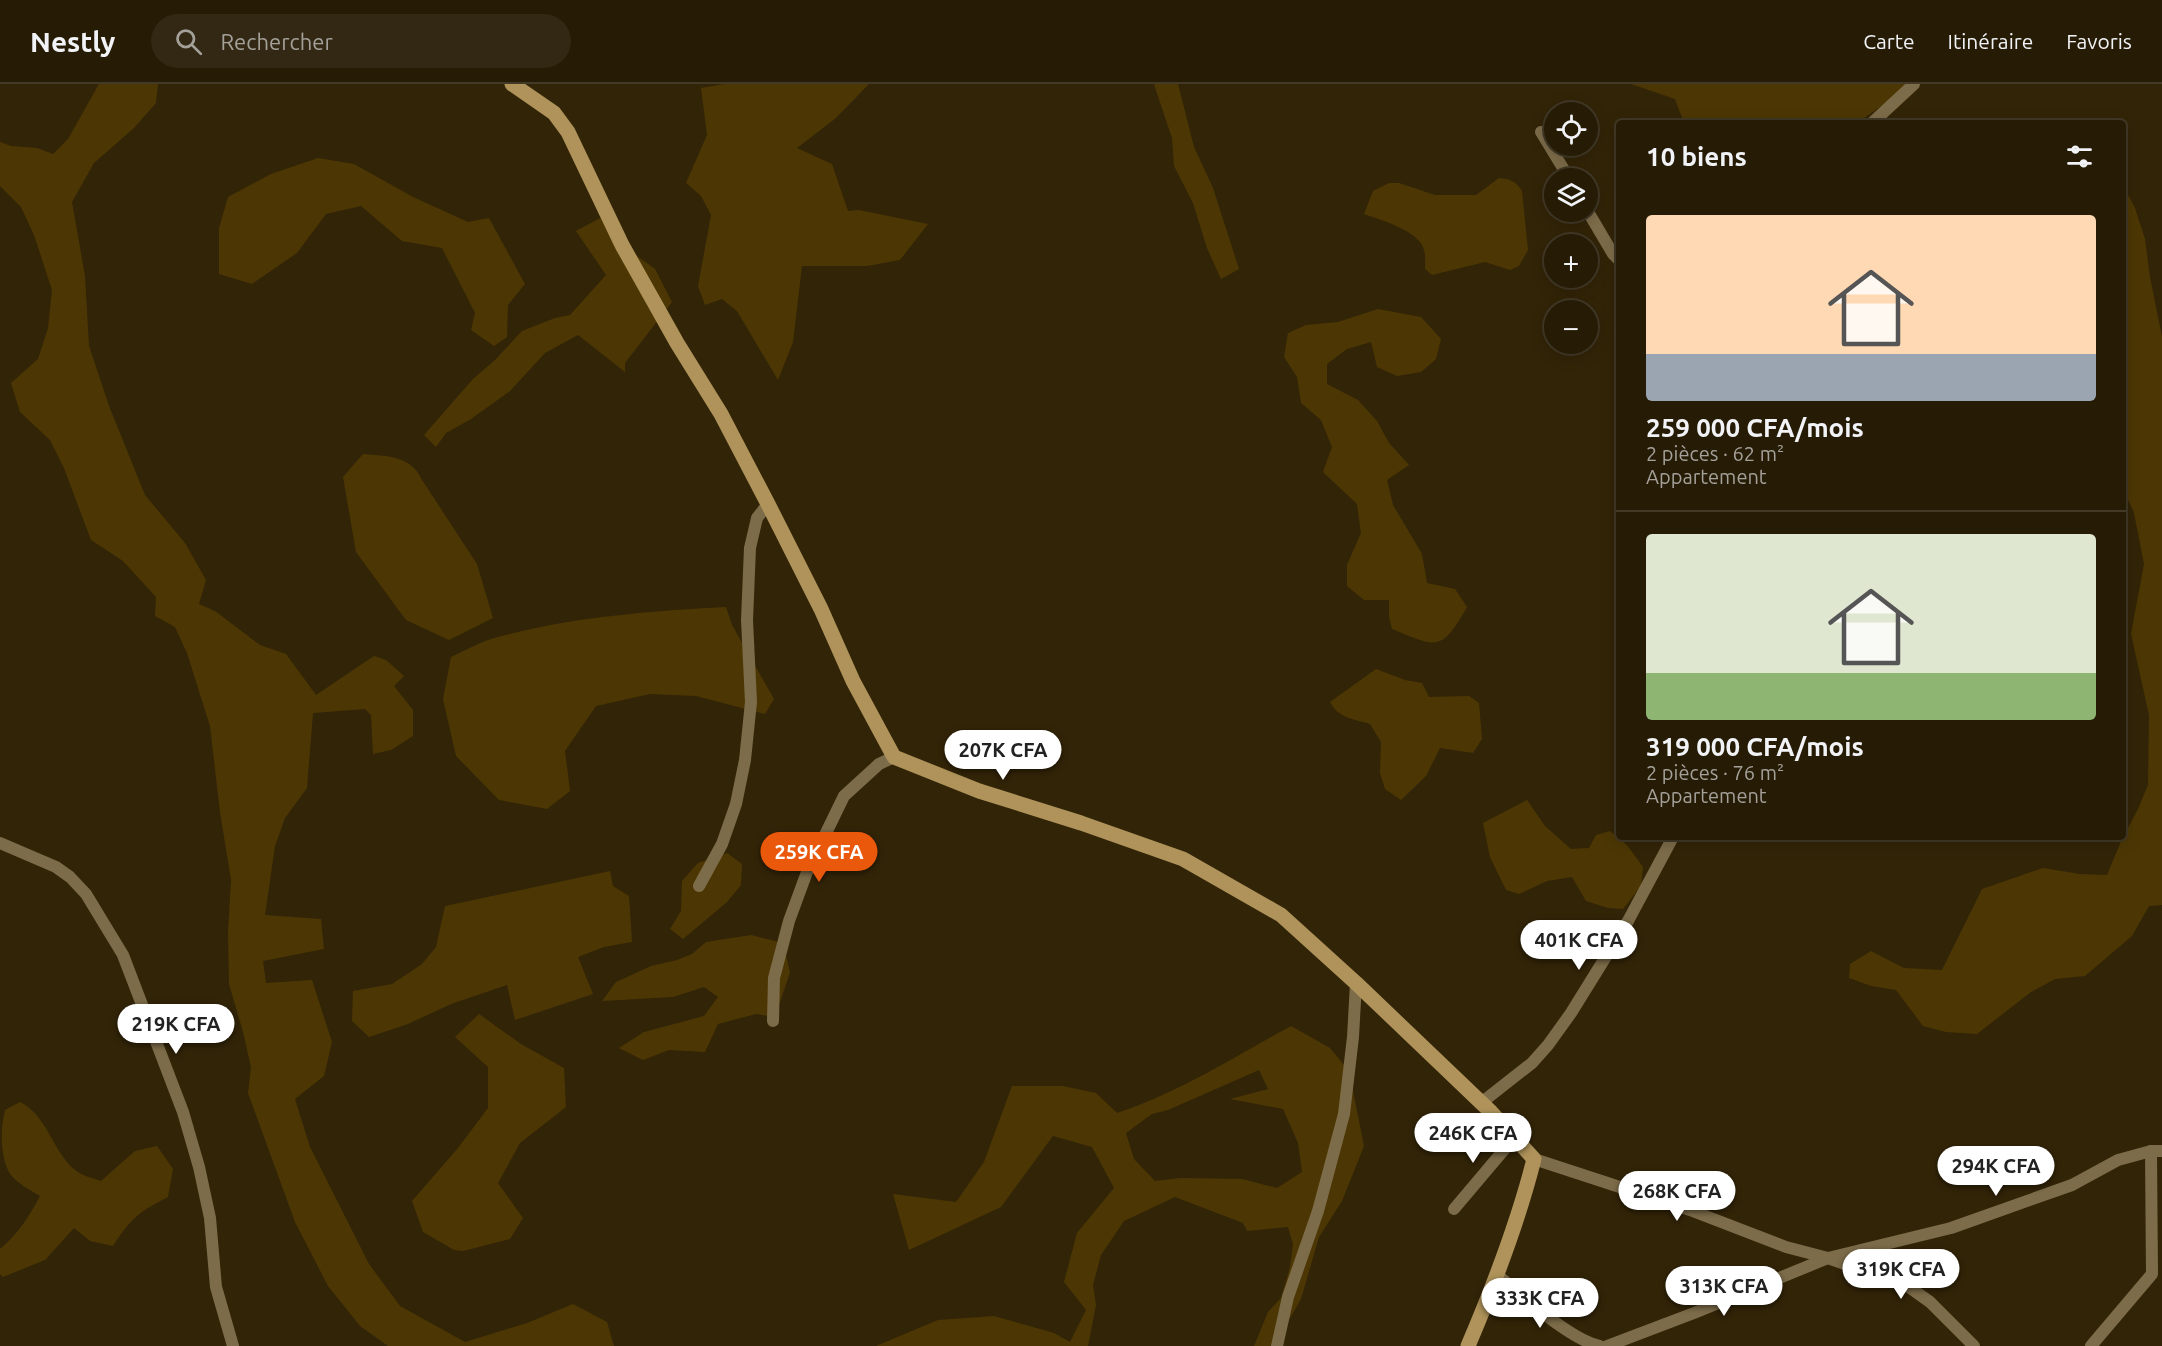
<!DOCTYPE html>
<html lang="fr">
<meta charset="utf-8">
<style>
:root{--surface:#261b05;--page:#322813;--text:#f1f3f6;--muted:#a4a19a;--line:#423927;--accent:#ea580c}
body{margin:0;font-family:Ubuntu,sans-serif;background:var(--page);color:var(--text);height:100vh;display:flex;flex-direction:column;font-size:22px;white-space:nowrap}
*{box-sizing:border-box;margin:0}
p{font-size:20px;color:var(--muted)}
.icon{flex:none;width:33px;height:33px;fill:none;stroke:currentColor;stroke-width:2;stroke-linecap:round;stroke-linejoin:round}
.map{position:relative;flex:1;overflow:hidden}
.side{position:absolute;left:1616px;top:36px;width:510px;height:720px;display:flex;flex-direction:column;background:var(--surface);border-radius:6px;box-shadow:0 3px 15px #0003,0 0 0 2px var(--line)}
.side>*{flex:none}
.buttons{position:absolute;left:1544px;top:18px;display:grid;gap:12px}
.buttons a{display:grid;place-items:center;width:54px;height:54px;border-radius:50%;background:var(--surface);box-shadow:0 3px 15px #0003,0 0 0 2px var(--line);font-size:30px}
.price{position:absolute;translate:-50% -51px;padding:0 14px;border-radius:21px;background:#fff;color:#222;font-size:20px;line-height:39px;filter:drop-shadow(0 2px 3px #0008)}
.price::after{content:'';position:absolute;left:50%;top:36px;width:18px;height:14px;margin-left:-9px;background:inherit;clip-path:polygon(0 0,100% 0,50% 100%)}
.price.active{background:var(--accent);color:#fff}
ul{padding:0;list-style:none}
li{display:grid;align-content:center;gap:12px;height:318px;padding:0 30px}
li+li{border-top:2px solid var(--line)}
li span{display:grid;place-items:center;height:186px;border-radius:6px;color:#555}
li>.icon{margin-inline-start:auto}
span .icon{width:108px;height:108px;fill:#fffc;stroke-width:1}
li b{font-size:26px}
h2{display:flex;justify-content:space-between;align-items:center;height:72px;padding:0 30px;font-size:26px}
header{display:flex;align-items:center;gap:36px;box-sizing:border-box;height:84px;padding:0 30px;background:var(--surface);border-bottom:2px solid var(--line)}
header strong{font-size:28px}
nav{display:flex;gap:33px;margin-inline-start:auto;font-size:21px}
.search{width:420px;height:54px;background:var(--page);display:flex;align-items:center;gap:15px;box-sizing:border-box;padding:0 21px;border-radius:33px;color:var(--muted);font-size:22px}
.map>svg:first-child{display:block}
.green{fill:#4c3704;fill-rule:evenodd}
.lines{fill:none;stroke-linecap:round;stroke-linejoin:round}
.street{stroke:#7d6c49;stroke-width:12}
.secondary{stroke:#af935a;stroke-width:15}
</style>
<header>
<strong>Nestly</strong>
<div class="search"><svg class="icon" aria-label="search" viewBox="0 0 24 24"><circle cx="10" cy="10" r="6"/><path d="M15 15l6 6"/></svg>Rechercher</div>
<nav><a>Carte</a><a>Itinéraire</a><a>Favoris</a></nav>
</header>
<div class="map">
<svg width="2162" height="1262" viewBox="0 0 2162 1262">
<rect width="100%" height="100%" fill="#322407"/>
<g class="green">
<polygon points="99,0 158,0 156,19 134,44 94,79 72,118 85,192 89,262 109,322 145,411 185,459 206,496 199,520 215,527 260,561 286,570 316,611 374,572 386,576 404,592 394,602 413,626 413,652 391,666 373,670 371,631 365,625 313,629 307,704 285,734 275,762 265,831 321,835 324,865 263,877 266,899 312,896 332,958 324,992 295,1015 310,1063 369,1180 400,1222 465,1258 527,1239 573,1220 607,1238 614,1262 388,1262 360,1242 328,1202 295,1138 248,1009 251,983 243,948 229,900 228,848 231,796 220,728 210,642 187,569 175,543 155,532 156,513 123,477 91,456 64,384 50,356 20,328 11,299 38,275 48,244 52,206 34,151 21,123 0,102 0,58 11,62 37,64 53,70 68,55"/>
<polygon points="724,0 869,0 836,34 797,64 832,80 848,127 859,126 928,140 900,176 867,182 802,182 793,258 778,296 737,227 722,215 705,221 698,202 711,131 701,112 686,99 707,51 701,4"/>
<polygon points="1154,0 1178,0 1194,63 1213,104 1239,185 1221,195 1207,164 1193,119 1174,82 1172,54"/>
<polygon points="1631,0 1913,0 1857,39 1684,39 1675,15"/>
<polygon points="318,74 354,80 413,113 468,138 489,134 525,200 508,221 507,253 494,262 471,246 475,229 442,164 402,157 361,122 326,130 297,169 252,200 219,190 219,144 228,113 271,90"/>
<path d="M1499,94C1510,95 1516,97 1522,107L1528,166L1519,182L1510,186L1485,178L1432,191L1425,185C1425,179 1426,172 1424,166C1420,147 1381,136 1364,130L1373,107L1389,99H1399L1435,111H1476Z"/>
<polygon points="2123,101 2135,124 2145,155 2150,193 2162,253 2162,821 2149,822 2132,852 2085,892 2055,895 2031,908 1977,950 1946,948 1923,942 1896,906 1871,902 1849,894 1850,880 1871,867 1904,884 1942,886 1982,805 2043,784 2080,790 2107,791 2122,755 2138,725 2148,701 2149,631 2131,550 2144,480 2134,429 2122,402"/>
<polygon points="604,132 622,161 655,185 672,218 625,279 625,288 578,251 545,269 510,307 471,335 446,349 436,363 424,351 473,295 495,276 522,247 555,234 570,231 606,191 576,147"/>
<path d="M1378,225L1421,233L1441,255L1436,275L1421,288L1397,292L1377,283L1371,258L1347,265L1327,280V300L1358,316L1377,337L1389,359L1409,381L1387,396L1393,421L1422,470L1427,499L1455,505L1467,523C1441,569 1437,563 1392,545L1389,533V516H1364L1347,502V481L1361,449L1357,420L1323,388L1332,363L1321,336L1301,319L1297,293L1284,273L1288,249L1306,241L1338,238Z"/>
<path d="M363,370C386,372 411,371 422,396L477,480L493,534L449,556L406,536L356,468L343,393Z"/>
<path d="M726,523L732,541L774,615L765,630L696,612L650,610L596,622L565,667L570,707L547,725L499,716L456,672L443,615L451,573C466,566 482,557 498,553C572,533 650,527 726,523Z"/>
<path d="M1376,585L1405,596L1422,599L1429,613L1469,612L1479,619L1482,655L1473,669L1440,664L1426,692L1401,716L1385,705L1380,689L1381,658L1370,640C1354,635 1338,634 1330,618Z"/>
<polygon points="1527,716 1545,742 1571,765 1589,764 1596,751 1610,747 1627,761 1643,783 1641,802 1623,825 1608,824 1586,817 1572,793 1547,797 1519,810 1506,806 1490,773 1483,739"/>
<polygon points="727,769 742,780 741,801 727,818 683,855 670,845 681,827 682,797 698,779"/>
<polygon points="610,787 613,802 629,812 632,858 604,863 578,873 593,910 515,936 507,901 451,920 408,940 369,953 352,937 353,907 392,900 422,880 436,863 445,822"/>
<polygon points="751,851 783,859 790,888 775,933 756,930 718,940 705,968 669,966 643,976 619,964 644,948 704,932 718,913 704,903 673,913 602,917 616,898 651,882 677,876 692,870 706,858"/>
<polygon points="479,930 521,960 564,984 566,1023 520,1059 498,1099 523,1134 510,1155 463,1167 454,1166 423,1148 412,1117 458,1064 488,1024 488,983 455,953"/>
<path d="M1291,942L1330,964L1349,987L1364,1062L1342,1117L1319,1153L1301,1215L1274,1262H1254L1268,1228L1281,1214L1290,1183L1293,1160L1288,1143L1247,1147L1243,1139L1175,1113L1124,1137L1101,1171L1093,1201L1096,1221L1088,1262H876L938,1236L994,1232L1054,1249L1070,1258L1086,1226L1064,1198L1077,1149L1114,1104L1092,1063L1053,1052L1001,1123L909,1166L893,1110L956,1118L984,1078L1012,1002H1063L1096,1009L1117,1029C1178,1009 1234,973 1291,942ZM1259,986L1268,1005L1230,1015L1283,1025L1298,1059L1302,1088L1277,1104L1242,1095L1180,1094L1155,1097L1134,1075L1126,1049L1152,1030L1168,1026Z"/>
<path d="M20,1018C48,1032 52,1067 75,1086C82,1092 93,1094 101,1097L135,1067L157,1062L173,1085L168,1113C139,1128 131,1134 113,1162L90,1157L74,1144L45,1176L3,1193L0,1190V1165C18,1150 29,1133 40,1112C30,1106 17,1099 10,1090C0,1072 0,1046 5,1026Z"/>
</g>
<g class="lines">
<g class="street">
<polyline points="1872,39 1914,0"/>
<polyline points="1541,48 1569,94"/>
<polyline points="1587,126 1613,170 1618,175"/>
<polyline points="0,759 56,783 70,793 86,810 123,871 183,1028 199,1083 210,1134 216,1203 233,1262"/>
<polyline points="699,802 722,760 736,720 745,676 751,618 747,536 750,464 757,434 768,420"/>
<polyline points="773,937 774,894 789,837 807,788 844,712 879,680 894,673"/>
<polyline points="1481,1019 1532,979 1548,961 1571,929 1628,837 1673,753"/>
<polyline points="1534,1075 1690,1126 1786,1163 1828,1174 1909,1203 1930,1218 1974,1262"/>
<polyline points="1454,1125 1514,1054"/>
<path d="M1497,1191C1524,1212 1568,1255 1600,1262"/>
<polyline points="1277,1262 1288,1213 1318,1127 1344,1030 1353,953 1356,899"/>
<polyline points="1607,1262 1694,1229 1828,1174 1951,1144 2072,1101 2118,1076 2151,1067 2162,1067"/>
<polyline points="2091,1262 2152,1190 2151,1067"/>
</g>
<path class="secondary" d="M512,0L554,29L568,48L622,161L677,259L721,330L768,420L821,525L853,597L894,673L979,707L1081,739L1183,775L1281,831L1356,899L1491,1028L1534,1075C1518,1139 1494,1201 1468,1262"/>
</g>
</svg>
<div class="buttons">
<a><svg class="icon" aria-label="locate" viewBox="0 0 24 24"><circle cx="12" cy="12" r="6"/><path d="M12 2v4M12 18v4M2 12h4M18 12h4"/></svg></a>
<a><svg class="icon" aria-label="layers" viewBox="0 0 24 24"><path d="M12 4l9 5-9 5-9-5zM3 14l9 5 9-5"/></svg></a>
<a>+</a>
<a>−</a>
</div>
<b class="price" style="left:1003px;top:697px">207K CFA</b>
<b class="price active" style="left:819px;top:799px">259K CFA</b>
<b class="price" style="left:1579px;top:887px">401K CFA</b>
<b class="price" style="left:176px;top:971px">219K CFA</b>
<b class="price" style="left:1473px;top:1080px">246K CFA</b>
<b class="price" style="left:1996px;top:1113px">294K CFA</b>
<b class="price" style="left:1677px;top:1138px">268K CFA</b>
<b class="price" style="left:1901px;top:1216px">319K CFA</b>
<b class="price" style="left:1724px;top:1233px">313K CFA</b>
<b class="price" style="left:1540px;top:1245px">333K CFA</b>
<section class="side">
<h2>10 biens<svg class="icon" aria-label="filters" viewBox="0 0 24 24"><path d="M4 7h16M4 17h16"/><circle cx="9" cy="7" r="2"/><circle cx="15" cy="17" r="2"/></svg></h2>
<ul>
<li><span style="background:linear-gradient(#ffd9b3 75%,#9aa5b1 0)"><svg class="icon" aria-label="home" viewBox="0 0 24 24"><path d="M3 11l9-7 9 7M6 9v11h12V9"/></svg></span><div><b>259 000 CFA/mois</b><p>2 pièces · 62 m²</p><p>Appartement</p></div></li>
<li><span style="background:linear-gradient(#dfe7d0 75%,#8fb573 0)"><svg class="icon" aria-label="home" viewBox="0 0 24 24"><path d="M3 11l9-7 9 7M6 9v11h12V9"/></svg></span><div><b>319 000 CFA/mois</b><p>2 pièces · 76 m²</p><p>Appartement</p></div></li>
</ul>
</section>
</div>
